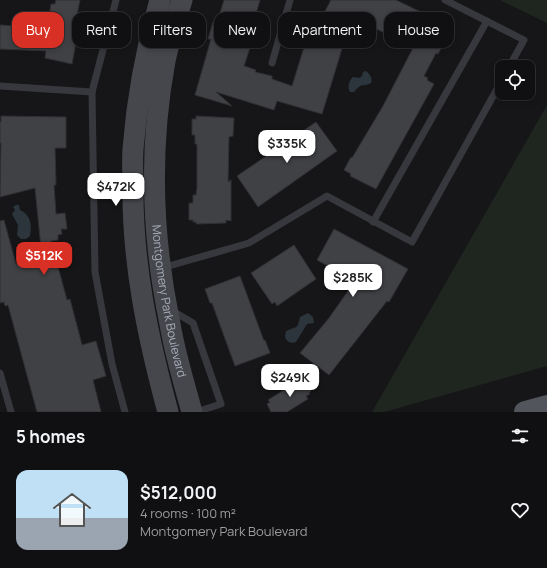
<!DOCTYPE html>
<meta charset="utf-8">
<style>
:root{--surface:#101012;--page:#1e1e20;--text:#f1f3f6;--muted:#9c9d9f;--line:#303032;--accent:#d93025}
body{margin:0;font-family:Manrope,sans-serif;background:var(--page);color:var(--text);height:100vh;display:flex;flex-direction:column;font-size:15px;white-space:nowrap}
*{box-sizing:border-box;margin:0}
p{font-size:13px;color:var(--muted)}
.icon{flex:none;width:22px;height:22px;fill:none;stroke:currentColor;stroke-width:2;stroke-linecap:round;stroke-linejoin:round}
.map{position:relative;height:412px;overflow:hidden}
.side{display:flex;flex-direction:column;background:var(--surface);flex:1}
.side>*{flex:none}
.banner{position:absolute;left:12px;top:12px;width:523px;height:36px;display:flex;gap:8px}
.fabs{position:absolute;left:495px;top:60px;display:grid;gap:8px}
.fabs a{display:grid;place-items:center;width:40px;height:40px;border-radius:8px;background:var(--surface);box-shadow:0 2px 6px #0003,0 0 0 1px var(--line);font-size:20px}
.price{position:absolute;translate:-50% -34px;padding:0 9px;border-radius:8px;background:#fff;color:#222;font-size:13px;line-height:26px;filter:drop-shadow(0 1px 2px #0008)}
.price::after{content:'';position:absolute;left:50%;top:24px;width:12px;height:9px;margin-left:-6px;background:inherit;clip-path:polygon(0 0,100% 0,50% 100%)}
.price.current{background:var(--accent);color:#fff}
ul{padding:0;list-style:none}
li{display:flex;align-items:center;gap:12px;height:100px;padding:0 16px}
li span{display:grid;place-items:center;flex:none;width:112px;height:80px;border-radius:12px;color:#555}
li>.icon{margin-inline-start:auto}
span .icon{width:48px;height:48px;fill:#fffc;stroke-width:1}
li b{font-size:17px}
h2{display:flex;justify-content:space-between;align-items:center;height:48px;padding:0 16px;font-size:17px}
.tag{padding:0 14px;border-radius:12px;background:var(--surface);box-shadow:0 2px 6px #0003,0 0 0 1px var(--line);font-size:14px;line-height:36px}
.tag.current{background:var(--accent);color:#fff}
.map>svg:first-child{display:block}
.green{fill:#1e261f}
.water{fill:#2c353c}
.building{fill:#404145;stroke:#303034}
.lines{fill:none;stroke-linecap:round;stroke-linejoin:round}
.lane{stroke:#37383d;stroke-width:7}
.secondary{stroke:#45474d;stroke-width:21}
.primary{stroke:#53555c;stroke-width:22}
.labels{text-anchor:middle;stroke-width:4;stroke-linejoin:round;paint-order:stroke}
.street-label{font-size:12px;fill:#a8adb8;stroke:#111113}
</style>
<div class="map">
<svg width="547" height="412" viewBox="0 0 547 412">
<rect width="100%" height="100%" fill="#161618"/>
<g class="green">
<polygon points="500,0 547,0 547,23"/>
<polygon points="547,105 547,366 384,412 372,412"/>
</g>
<g class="water">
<path d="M366,71C370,74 373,79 371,83C362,88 363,81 354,92H350C347,87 349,81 353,77L359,78L362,76L363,72Z"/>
<path d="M16,205H19L20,210C31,215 32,225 30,236L26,239H21L17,235L18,225L12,214L15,210L13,207Z"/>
<path d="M308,313L313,317L314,323L307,324L296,342C291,344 286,342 285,336L286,331C297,326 297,330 300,317Z"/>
</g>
<g class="building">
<polygon points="56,0 80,0 74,30 78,31 72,64 45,58 46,51 0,49 0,25 47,28 51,4 55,4"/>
<polygon points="224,0 260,0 250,34 254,35 244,66 256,70 255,72 272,76 272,79 292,86 315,12 323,15 331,0 396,0 452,27 438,54 436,53 424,76 428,78 427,80 434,84 376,189 350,176 351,174 344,170 351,157 352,158 383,106 413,48 352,16 322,114 277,101 274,110 216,92 232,106 195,95 211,39 208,39 213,22 217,23"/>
<polygon points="1,116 66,117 66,148 55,148 56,185 54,185 56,214 65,213 67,229 61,229 62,234 58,235 58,240 51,241 67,300 70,299 82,345 96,341 106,376 93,380 101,412 37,412 8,305 5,306 4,302 0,303 0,221 4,220 16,264 42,258 35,188 0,197 1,143 0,143 0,122 1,122"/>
<polygon points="196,116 234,118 233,136 229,137 228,182 231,180 231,221 226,220 226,223 196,224 196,222 193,222 193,220 189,220 189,203 193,203 193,195 196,195 197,188 197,144 195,144 195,135 192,135 192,119 196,119"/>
<polygon points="316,122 337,151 258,207 237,176"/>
<polygon points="334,229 408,269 389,302 387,301 329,375 300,353 329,318 355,281 317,260"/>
<polygon points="294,245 316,279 277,306 275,302 272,304 251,273"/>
<polygon points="240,276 264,341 265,340 270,353 235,366 212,303 210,303 205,289"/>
<polygon points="303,378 311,391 309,393 310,394 306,396 308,399 287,412 271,412 267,404 270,402 268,400"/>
</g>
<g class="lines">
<g class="lane">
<polyline points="116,0 92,92 95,272 112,364 125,412"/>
<polyline points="445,0 524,40 509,67"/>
<polyline points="272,63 290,0"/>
<polyline points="0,86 92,92"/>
<polyline points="373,222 487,21"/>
<polyline points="162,268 249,243 327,196 412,242 502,80"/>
<polyline points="171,310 193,323 221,404 196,412"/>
<polyline points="0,373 11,412"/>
</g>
<g class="secondary">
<path d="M160,0C146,49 137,98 133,149C132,161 133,173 133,185C132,263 148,338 168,412"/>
<path id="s1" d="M182,0C176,20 169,41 165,61C149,148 152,238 170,324C175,354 184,383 192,412"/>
</g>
<polyline class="primary" points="525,412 547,406"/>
</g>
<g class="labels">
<g class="street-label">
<text dy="4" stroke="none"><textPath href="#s1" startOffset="305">Montgomery Park Boulevard</textPath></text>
</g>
</g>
</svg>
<div class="fabs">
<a><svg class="icon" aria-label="locate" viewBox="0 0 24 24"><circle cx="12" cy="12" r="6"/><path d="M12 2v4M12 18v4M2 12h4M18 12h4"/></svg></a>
</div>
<b class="price" style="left:287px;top:164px">$335K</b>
<b class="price" style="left:116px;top:207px">$472K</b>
<b class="price current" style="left:44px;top:276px">$512K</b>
<b class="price" style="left:353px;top:298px">$285K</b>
<b class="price" style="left:290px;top:398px">$249K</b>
<div class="banner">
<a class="tag current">Buy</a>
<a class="tag">Rent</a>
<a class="tag">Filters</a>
<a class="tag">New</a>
<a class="tag">Apartment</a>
<a class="tag">House</a>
</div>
</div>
<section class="side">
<h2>5 homes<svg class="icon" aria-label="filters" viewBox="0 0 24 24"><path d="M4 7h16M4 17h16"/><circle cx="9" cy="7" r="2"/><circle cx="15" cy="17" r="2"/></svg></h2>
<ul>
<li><span style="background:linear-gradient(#bfe0f5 60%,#9aa5b1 0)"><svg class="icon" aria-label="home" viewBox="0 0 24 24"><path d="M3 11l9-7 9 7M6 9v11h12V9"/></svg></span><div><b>$512,000</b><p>4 rooms · 100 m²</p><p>Montgomery Park Boulevard</p></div><svg class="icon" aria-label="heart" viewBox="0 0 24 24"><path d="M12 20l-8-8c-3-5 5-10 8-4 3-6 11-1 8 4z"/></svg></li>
</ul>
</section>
